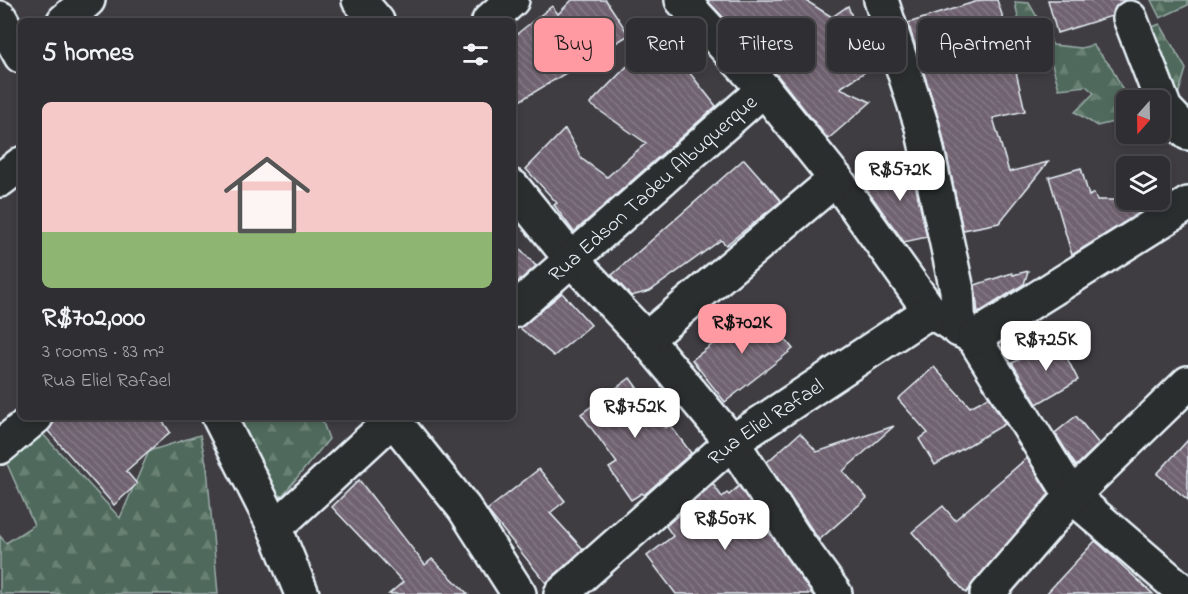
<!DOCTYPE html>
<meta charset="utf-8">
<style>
:root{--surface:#2f2e32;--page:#37363a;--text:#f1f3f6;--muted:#a7a8ac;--line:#4a4a4d;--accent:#ff9aa2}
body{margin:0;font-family:"Indie Flower",sans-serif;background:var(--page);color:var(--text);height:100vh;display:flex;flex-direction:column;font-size:22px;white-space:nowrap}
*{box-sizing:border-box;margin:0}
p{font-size:20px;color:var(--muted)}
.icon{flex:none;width:33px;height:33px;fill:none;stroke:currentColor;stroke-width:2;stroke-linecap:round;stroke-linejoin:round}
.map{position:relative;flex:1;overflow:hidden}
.panel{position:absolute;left:18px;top:18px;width:498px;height:402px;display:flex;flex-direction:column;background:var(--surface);border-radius:9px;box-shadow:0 3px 9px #0003,0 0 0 2px var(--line)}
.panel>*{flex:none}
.top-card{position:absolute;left:534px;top:18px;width:564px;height:54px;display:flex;gap:12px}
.needle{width:39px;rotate:200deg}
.buttons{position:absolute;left:1116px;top:90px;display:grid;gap:12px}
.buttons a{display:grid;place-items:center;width:54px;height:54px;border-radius:9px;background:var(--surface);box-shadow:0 3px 9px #0003,0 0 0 2px var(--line);font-size:30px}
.price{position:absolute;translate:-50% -51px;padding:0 14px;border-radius:12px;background:#fff;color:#222;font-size:20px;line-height:39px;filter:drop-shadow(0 2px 3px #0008)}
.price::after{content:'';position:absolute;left:50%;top:36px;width:18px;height:14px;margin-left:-9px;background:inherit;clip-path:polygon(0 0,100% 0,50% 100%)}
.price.on{background:var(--accent);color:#111}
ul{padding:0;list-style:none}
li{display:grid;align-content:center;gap:12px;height:318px;padding:0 24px}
li span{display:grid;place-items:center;height:186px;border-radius:9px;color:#555}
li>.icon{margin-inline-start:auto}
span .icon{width:108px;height:108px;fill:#fffc;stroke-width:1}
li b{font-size:26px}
h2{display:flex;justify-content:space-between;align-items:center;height:72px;padding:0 24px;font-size:26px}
.tag{padding:0 21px;border-radius:9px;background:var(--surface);box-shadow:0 3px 9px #0003,0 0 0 2px var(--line);font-size:21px;line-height:54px}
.tag.on{background:var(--accent);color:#111}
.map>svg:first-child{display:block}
.forest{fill:url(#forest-firs);stroke:#9caeaa;stroke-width:1.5}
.building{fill:url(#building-back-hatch);stroke:#e8f1f8;stroke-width:1.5}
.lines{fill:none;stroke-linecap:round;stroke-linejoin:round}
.minor-casing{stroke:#e8f1f8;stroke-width:38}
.minor{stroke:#2a2d2e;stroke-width:33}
.labels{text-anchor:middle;stroke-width:6;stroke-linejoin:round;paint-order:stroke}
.street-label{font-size:21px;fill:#e8f1f8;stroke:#2a2d2e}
</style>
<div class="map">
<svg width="1188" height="594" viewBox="0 0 1188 594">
<defs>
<pattern id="forest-firs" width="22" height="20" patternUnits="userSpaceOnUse" patternTransform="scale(1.5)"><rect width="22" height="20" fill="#506b5b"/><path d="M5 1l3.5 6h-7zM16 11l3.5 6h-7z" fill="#698173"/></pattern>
<pattern id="building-back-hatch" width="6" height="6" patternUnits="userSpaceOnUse" patternTransform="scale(1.5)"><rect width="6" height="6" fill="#70626f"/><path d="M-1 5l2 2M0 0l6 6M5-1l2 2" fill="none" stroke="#847984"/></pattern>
</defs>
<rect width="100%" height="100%" fill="#3f3d42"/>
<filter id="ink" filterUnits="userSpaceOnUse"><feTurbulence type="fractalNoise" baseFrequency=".0167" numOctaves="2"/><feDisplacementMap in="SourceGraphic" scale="12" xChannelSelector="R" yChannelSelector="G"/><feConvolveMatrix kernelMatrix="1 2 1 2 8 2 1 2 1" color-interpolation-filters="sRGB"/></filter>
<g filter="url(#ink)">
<g class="forest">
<polygon points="1151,0 1188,0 1188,5 1160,18"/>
<polygon points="1015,2 1029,3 1053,45 1081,48 1093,45 1112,68 1123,91 1143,94 1129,36 1160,24 1186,69 1176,102 1126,100 1126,119 1097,126 1075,112 1094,93 1086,86 1059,89 1052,64 1023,43"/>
<polygon points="228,417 321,417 329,439 282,496 272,494"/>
<polygon points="39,430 120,518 149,451 200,435 207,467 218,594 0,594 0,536 6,543 34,525 4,457"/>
</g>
<g class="building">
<polygon points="572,0 606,0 629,35 513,105 513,37 552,6 558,14"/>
<polygon points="707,0 805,0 832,17 848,6 859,36 845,54 865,72 840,88 871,102 828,139 778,76"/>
<polygon points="981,0 997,0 1014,50 1011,50 1025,111 993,118 1009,172 1048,162 999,223 963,230 940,123 908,23"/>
<polygon points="1048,0 1127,0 1116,6 1112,16 1057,33"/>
<polygon points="661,43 685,67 716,106 574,232 554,205 557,203 526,169 565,129 582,159 607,177 646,143 590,104 641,52 645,58"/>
<polygon points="744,159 781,201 726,245 721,240 650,291 631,296 612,275"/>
<polygon points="900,161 913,175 927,237 904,242 867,190"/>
<polygon points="1081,168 1089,196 1094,193 1097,200 1160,200 1072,255 1049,177"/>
<polygon points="513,241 536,266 513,286"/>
<polygon points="1028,271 1024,284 978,313 975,285 1012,273 1013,275"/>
<polygon points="562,293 591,325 554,356 520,328"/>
<polygon points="760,308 793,349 725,402 692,360"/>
<polygon points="1058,340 1078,380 1037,404 1012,363"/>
<polygon points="934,367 970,407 989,397 1005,424 935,465 919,439 928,433 898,399"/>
<polygon points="630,378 666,428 670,425 691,453 644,495 642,493 631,500 609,468 617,463 581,414"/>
<polygon points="1076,416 1099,444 1076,466 1055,433"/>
<polygon points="54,417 160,417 170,432 126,471 137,484 114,505 48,431 53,424"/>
<polygon points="894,426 843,471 867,498 819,540 767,462 800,433 817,452"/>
<polygon points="1188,440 1188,500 1157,474"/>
<polygon points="1027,458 1049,494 966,593 912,532 943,506 955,520"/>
<polygon points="539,469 565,501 550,513 583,549 546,583 487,510"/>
<polygon points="359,480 425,565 432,559 468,594 389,594 403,582 332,507"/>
<polygon points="713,484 722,497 727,493 729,495 739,486 812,594 676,594 647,556 673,536 666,526"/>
<polygon points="1095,541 1101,546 1153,594 1046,594"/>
</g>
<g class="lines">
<defs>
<g id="minor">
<polyline points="359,0 377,21"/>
<polyline points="682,0 764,89 836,179 930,311 974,338 1072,496 1186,594"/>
<polyline points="881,0 922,127 957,290 959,330"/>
<polyline points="0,18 21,56"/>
<polyline points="1130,18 1165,109 1188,133"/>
<polyline points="64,21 88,0"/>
<polyline points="489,21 512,0"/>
<polyline points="0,180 21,164"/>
<polyline points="513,187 571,259 646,339 732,442 798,543 835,594"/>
<path id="s1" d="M513,311L764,89"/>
<polyline points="974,338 1188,204"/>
<polyline points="646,339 836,179"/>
<polyline points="219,417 275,528 302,594"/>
<polyline points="391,417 464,508 519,594"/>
<polyline points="0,447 36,417"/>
<polyline points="275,528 395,417"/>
<path id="s2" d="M561,594L732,442L930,311"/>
<polyline points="987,594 1072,496 1188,383"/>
</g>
</defs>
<use href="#minor" class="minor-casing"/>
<use href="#minor" class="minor"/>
</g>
</g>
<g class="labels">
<g class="street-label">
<text dy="7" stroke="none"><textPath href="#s1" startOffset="186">Rua Edson Tadeu Albuquerque</textPath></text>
<text dy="7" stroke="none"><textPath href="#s2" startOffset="268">Rua Eliel Rafael</textPath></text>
</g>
</g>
</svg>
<div class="buttons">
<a><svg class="needle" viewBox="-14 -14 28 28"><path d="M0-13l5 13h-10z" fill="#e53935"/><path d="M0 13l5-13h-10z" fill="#a7a8ac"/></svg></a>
<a><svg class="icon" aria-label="layers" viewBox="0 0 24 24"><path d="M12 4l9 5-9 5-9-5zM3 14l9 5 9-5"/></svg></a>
</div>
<b class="price" style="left:900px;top:202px">R$572K</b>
<b class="price on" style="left:742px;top:355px">R$702K</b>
<b class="price" style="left:1046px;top:372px">R$725K</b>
<b class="price" style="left:635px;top:439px">R$752K</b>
<b class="price" style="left:725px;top:551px">R$507K</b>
<div class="top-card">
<a class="tag on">Buy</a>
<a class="tag">Rent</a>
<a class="tag">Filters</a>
<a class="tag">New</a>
<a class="tag">Apartment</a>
</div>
<section class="panel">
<h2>5 homes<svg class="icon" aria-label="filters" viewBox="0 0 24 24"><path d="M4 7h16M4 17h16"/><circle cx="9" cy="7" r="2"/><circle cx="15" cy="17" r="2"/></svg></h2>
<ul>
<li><span style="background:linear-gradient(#f6c9c9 70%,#8fb573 0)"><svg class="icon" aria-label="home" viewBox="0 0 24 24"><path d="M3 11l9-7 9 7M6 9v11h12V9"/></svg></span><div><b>R$702,000</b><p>3 rooms · 83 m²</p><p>Rua Eliel Rafael</p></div></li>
</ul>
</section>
</div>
